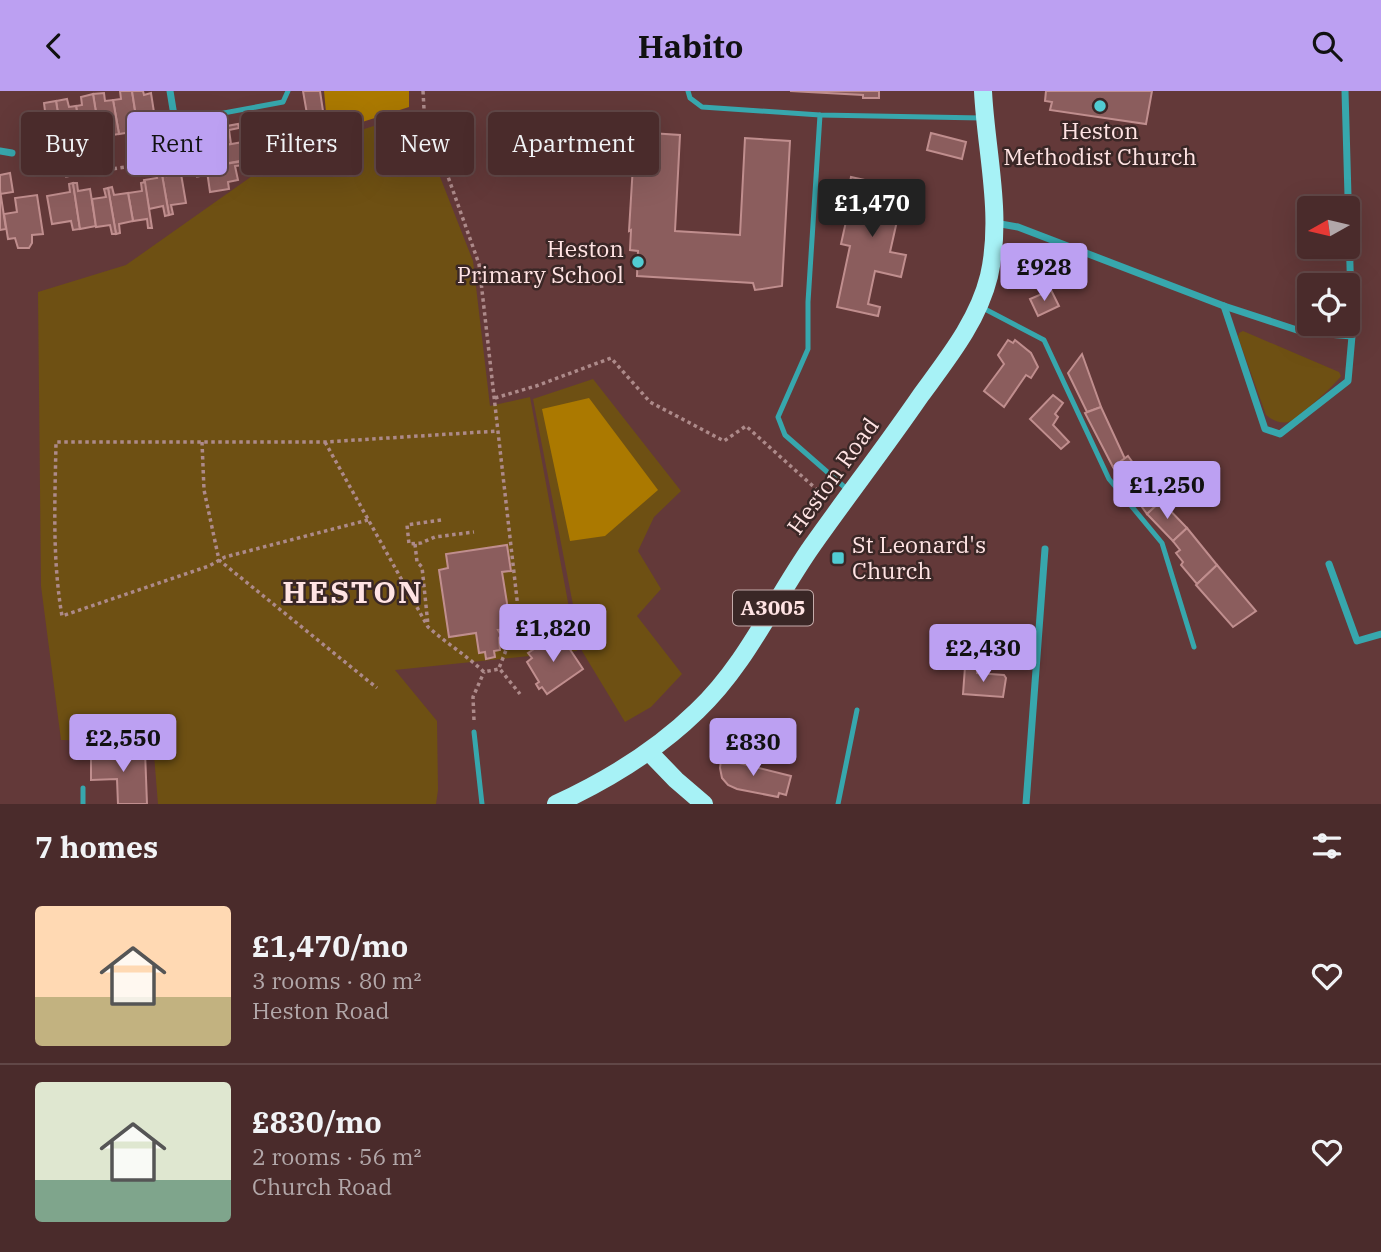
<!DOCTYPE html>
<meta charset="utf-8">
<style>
:root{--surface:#4a2b2b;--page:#513333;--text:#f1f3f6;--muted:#b2a7a9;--line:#614747;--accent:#bca0f2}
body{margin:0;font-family:"IBM Plex Serif",serif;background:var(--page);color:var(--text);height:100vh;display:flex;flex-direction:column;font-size:26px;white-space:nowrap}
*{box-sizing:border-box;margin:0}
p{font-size:23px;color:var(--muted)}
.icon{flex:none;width:38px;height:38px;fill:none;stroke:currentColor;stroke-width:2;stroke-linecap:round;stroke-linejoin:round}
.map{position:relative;height:713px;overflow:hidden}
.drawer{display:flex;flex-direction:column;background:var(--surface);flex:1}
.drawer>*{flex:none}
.top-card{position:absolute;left:21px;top:21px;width:700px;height:63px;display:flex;gap:14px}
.needle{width:46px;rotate:262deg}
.controls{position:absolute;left:1297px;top:105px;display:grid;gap:14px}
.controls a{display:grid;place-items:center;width:63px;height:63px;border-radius:7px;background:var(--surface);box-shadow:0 7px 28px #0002,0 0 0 2px var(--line);font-size:35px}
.price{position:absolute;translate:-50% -60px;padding:0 16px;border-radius:7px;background:var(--accent);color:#111;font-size:23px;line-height:46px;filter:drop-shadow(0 2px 4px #0008)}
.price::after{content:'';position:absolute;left:50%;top:42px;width:21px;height:16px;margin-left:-10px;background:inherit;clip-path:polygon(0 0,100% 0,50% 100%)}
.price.current{background:#222;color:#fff}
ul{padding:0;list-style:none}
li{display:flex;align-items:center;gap:21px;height:175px;padding:0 35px}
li+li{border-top:2px solid var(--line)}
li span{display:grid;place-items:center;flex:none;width:196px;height:140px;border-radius:7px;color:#555}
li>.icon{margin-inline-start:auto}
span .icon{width:84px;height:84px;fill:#fffc;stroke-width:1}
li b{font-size:30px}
h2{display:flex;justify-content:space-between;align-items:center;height:84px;padding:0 35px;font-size:30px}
.tag{padding:0 24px;border-radius:7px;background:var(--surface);box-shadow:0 7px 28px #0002,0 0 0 2px var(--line);font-size:24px;line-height:63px}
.tag.current{background:var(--accent);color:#111}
header{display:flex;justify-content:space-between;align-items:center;height:91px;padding:0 35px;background:var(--accent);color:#111;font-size:32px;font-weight:700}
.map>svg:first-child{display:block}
.green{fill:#6e5013}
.forest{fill:#ab7900}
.building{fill:#8b5d5d;stroke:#c08e8e;stroke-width:2}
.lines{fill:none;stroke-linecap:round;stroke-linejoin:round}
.path{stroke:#ad8a8a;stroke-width:3.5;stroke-dasharray:3.5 3.5;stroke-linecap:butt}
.lane{stroke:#37a7ad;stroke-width:5}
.street{stroke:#37a7ad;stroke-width:7}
.primary{stroke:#a7f2f6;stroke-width:18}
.poi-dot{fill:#51ccd2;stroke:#3a2726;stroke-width:2.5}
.labels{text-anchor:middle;stroke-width:5;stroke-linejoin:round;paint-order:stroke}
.shield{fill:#3a2726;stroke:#c4abaa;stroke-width:2}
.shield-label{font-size:21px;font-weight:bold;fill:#ffe3e3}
.poi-label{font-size:23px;fill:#ffe3e3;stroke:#3a2726}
.street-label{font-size:23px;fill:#ffe3e3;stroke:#3a2726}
.district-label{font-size:30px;font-weight:bold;letter-spacing:2px;fill:#ffe3e3;stroke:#3a2726}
</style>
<header><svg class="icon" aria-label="back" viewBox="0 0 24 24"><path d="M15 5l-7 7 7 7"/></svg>Habito<svg class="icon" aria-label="search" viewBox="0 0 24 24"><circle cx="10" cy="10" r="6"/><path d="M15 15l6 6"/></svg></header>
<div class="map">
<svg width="1381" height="713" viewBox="0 0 1381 713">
<rect width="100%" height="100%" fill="#633939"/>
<g class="green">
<polygon points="415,22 473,170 490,315 530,306 577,560 395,579 437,630 438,699 436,713 158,713 153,651 61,649 41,495 38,201 126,174 282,64"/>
<path d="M1243,240L1339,281L1341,285C1335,294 1300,325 1291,330C1282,334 1273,330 1266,324L1238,246L1239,242Z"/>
<polygon points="593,288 681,400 654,426 638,460 661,498 637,525 682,583 651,616 625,631 582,560 533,308"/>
</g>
<g class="forest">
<polygon points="324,0 409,0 409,16 328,42"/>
<polygon points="589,307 658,399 605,445 570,450 542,318"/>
</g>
<g class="building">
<polygon points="120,0 132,0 138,40 119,43 113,9 121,8"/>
<polygon points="132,0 143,0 144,4 151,2 158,47 140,50"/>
<polygon points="303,0 320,0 323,20 307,23"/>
<polygon points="790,0 879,0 879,7 863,7 863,4"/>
<polygon points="1046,0 1152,0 1146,33 1050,19 1052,11 1045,10"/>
<polygon points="104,2 105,10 113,9 119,43 100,46 93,3"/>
<polygon points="93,3 100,46 82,49 76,15 82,14 81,6"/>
<polygon points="67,8 69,16 76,15 82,49 63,53 56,10"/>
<polygon points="56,10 63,53 44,56 38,21 45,20 44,12"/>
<polygon points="298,23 301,42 261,49 257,30"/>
<polygon points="238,33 239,37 229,39 231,53 203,58 201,44 195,45 194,41"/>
<polygon points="635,41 680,44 675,140 740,144 745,47 790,50 782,195 755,199 753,192 637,185 638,160 630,159 631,139 629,140"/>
<polygon points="931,42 966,51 962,68 927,59"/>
<polygon points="243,51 246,69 200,77 199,73 205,72 203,58"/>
<polygon points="244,70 244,74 235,75 238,89 228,91 229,98 210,101 207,80 201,81 200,77"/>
<polygon points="161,78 166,78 167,85 181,83 186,112 171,114 173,123 169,124"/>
<polygon points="161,78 169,124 165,125 163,115 149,118 144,89 157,87 155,79"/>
<polygon points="10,82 13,101 0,103 0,84"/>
<polygon points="851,86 920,101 915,123 909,122 907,132 897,130 890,161 906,164 901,186 875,180 868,213 880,216 878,225 837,216 850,155 841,153 851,108 847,107"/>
<polygon points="145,91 152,137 148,137 147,128 133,130 128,102 142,100 141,92"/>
<polygon points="73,92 80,138 73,139 71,130 52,133 47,105 70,101 69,93"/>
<polygon points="73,92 77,92 78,100 90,98 96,135 80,138"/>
<polygon points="112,96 114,104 128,102 133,130 119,133 120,142 116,143 108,97"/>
<polygon points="108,97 116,143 112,143 110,134 96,136 92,108 106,106 104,98"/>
<polygon points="0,99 6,138 0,139"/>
<polygon points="37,104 43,143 32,144 32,152 29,157 18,157 15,147 8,148 4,123 17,121 15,107"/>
<polygon points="1051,199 1059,215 1038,225 1030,208"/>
<polygon points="1008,249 1013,252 1015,249 1031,262 1038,276 1031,287 1026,284 1004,316 984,300 1004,273 998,264"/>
<polygon points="1082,263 1101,316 1087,321 1068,282"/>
<polygon points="1053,304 1063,312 1055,323 1058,326 1053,334 1069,351 1061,358 1030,328"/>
<polygon points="1101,316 1125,368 1113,376 1085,322"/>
<polygon points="1128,365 1161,410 1147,423 1113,376"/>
<polygon points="1161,410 1187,437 1173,450 1147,423"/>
<polygon points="1187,437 1217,474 1197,493 1181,474 1183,471 1176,462 1180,459 1173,450"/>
<polygon points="507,454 511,480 502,481 511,537 498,539 501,544 499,547 500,559 494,560 495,566 486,568 485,561 479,562 476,542 449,546 439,479 448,477 446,463"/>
<polygon points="1217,474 1256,520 1233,536 1196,494"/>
<polygon points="559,542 583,578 547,603 542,596 539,598 536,593 539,591 527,571 532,567 528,562"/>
<polygon points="965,576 977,577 977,582 1004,584 1006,587 1003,606 963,603"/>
<polygon points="145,660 147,713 118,713 117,688 91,689 91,661"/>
<polygon points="722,660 738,668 735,671 791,685 786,704 779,702 778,706 737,698 728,694 722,687 720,677"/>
</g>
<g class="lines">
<g class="path">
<polyline points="423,0 424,18 479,173 519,526 499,577 520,603"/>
<polyline points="190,57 193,59 198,87"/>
<polyline points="65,85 160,71 169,60"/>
<polyline points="495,307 536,295 611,267 650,311 724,350 746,335 824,405"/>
<polyline points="202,351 204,399 219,469 377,597"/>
<path d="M325,351L428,536C446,552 466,564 484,581L499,578"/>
<path d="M368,429L225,466L209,475L62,525C52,467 55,409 56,351H325L498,340"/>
<polyline points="441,429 407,434 409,453 421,452 435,446 474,441"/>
<polyline points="415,453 417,471 422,476 428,534"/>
<polyline points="474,629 473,606 484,581"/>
</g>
<g class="lane">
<polyline points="688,0 690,7 702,16 820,24 982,27"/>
<polyline points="820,24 808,211 808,258 778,326 785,344 849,400"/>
<polyline points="175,31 283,11 288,0"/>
<polyline points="981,216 1044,249 1109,388 1162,452 1194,556"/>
<polyline points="474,641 482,713"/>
<polyline points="83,697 83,713"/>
<polyline points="838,713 857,619"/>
</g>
<g class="street">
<polyline points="170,0 178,49"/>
<polyline points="0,60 12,62"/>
<polyline points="995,132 1018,136 1224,215 1303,241 1352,245 1345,0"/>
<polyline points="1224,215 1265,338 1280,343 1348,290 1352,245"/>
<polyline points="1329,473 1357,550 1381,543"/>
<polyline points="1026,713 1045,458"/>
</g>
<g class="primary">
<polyline points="649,661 676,689 704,713"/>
<path d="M556,713C608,689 656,660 697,620C746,574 774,509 812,455C848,404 886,355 921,304C948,267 978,230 989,185C1003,124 986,61 983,0"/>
</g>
</g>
<g class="poi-dot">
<circle cx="1100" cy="15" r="7"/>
<circle cx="638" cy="171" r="7"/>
<rect x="831" y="460" width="14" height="14" rx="3.5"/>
</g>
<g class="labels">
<rect class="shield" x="733" y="499.5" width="80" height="35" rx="5"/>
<g class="shield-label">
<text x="773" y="524">A3005</text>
</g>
<g class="poi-label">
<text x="1100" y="48">Heston<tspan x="1100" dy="26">Methodist Church</tspan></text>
<text x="624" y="166" text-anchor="end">Heston<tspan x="624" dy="26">Primary School</tspan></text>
<text x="852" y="462" text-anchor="start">St Leonard's<tspan x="852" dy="26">Church</tspan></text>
</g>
<g class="street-label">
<text transform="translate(833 385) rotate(-54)" y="8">Heston Road</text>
</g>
<g class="district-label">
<text x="353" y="512">HESTON</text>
</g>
</g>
</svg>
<div class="controls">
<a><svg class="needle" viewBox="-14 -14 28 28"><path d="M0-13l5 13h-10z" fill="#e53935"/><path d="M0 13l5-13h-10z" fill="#b2a7a9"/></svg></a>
<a><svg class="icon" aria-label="locate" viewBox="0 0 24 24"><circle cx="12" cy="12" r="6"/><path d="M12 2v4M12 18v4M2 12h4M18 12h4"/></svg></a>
</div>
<b class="price current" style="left:872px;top:148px">£1,470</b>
<b class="price" style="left:1044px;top:212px">£928</b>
<b class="price" style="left:1167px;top:430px">£1,250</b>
<b class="price" style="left:553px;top:573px">£1,820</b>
<b class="price" style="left:983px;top:593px">£2,430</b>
<b class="price" style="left:123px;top:683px">£2,550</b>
<b class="price" style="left:753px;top:687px">£830</b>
<div class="top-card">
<a class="tag">Buy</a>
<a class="tag current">Rent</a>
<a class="tag">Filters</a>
<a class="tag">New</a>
<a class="tag">Apartment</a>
</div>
</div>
<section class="drawer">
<h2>7 homes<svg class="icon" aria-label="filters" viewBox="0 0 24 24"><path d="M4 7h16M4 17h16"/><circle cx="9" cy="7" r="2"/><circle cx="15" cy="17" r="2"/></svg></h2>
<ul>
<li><span style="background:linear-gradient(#ffd9b3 65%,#c2b280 0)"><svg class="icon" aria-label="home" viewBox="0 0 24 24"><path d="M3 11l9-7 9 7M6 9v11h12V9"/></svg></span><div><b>£1,470/mo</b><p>3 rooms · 80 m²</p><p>Heston Road</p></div><svg class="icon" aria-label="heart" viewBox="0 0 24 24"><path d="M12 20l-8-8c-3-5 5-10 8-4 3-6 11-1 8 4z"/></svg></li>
<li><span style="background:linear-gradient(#dfe7d0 70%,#7fa58c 0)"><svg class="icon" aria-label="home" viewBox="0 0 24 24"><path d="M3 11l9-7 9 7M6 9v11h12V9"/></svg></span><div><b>£830/mo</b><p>2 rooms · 56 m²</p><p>Church Road</p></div><svg class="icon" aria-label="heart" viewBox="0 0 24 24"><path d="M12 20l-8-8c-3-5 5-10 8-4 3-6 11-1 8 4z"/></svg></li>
</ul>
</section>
